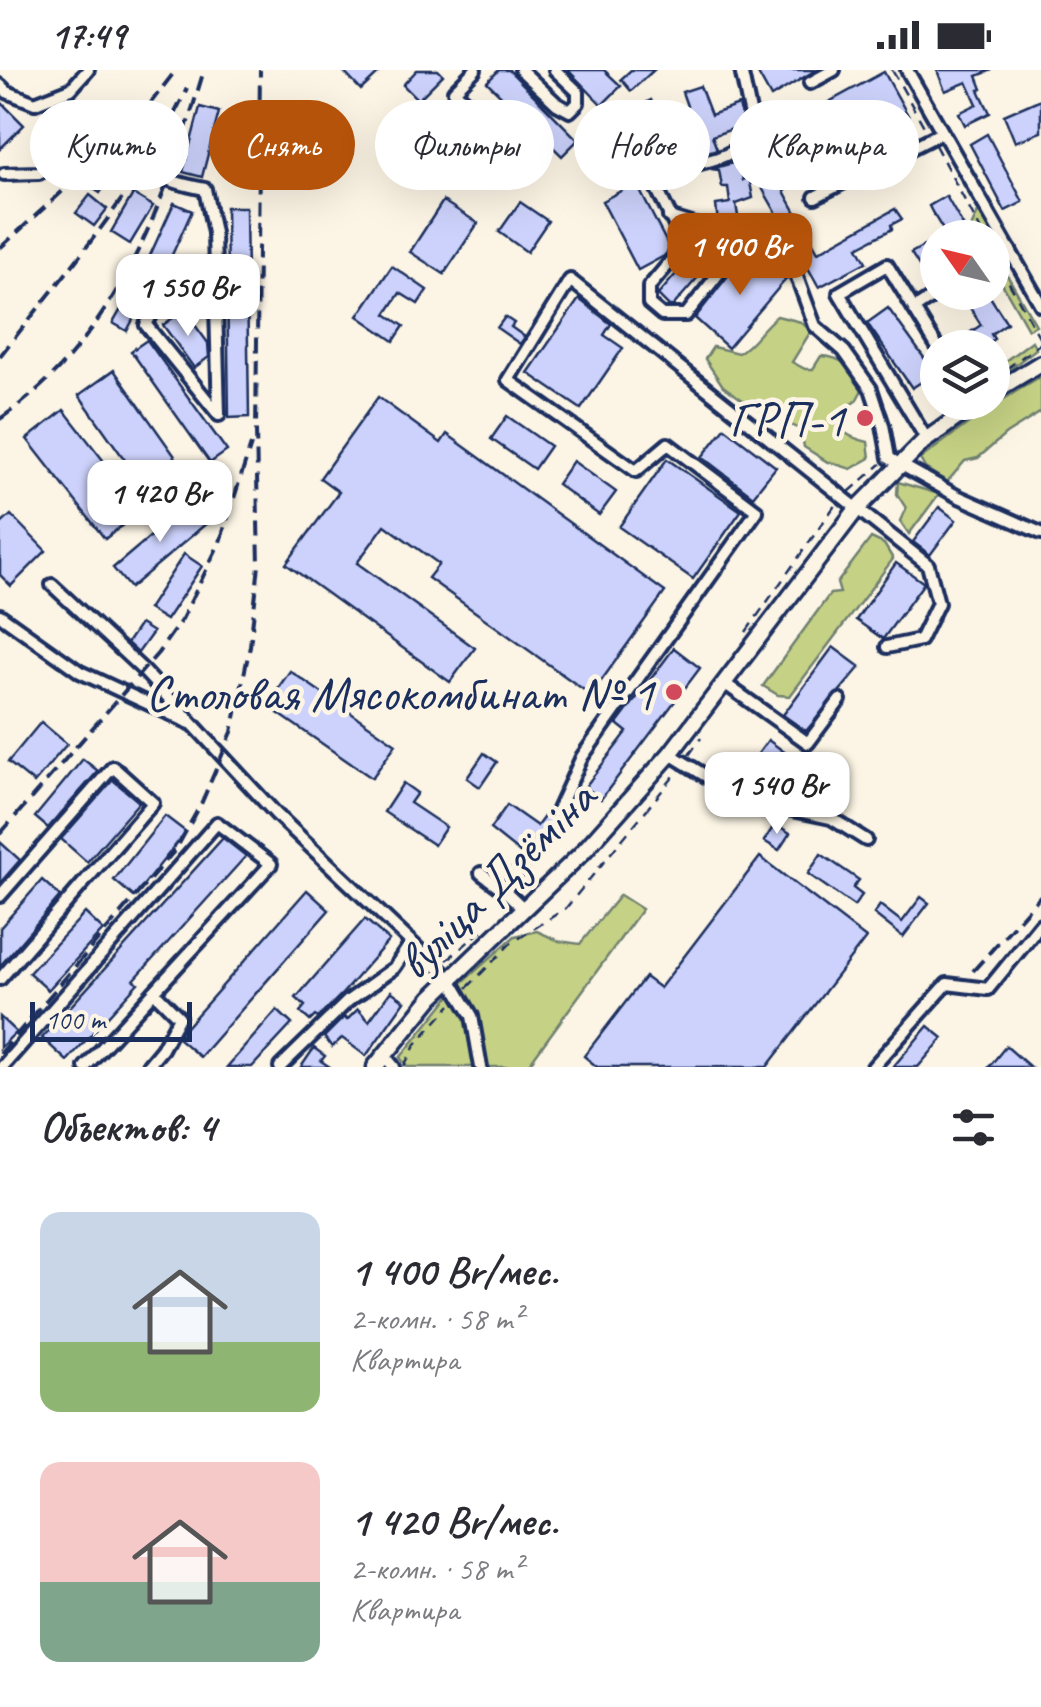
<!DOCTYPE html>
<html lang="ru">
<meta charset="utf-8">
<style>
:root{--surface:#fff;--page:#f2f2f3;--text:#2b2b33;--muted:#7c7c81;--accent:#b45309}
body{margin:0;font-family:Caveat,sans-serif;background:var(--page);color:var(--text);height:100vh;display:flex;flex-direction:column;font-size:38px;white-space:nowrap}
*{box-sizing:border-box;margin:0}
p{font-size:32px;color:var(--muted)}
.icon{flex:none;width:55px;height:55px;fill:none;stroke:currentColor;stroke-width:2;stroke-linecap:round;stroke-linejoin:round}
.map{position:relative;height:997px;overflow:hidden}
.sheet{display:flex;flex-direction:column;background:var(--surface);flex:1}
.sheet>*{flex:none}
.guide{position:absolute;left:30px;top:30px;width:982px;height:90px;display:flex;gap:20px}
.needle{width:65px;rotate:304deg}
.controls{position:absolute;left:920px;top:150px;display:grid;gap:20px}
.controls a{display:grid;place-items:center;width:90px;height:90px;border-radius:50%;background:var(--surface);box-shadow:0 10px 40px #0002;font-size:50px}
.scale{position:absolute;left:30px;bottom:25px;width:162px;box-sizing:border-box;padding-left:10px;border:5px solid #1b2f5e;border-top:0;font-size:28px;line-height:35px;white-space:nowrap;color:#1b2f5e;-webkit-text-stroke:8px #fcf5e5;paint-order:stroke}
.price{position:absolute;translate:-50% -85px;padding:0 22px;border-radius:20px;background:#fff;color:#222;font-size:32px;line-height:65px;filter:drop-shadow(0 2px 5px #0008)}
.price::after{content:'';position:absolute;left:50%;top:60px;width:30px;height:22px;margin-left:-15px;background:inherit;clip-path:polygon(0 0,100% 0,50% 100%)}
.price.current{background:var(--accent);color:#fff}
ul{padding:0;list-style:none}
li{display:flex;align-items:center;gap:30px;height:250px;padding:0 40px}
li span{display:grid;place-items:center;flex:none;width:280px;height:200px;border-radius:20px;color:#555}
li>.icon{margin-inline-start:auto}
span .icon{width:120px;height:120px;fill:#fffc;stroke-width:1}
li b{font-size:42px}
h2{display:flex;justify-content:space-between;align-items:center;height:120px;padding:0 40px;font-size:42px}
.tag{padding:0 35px;border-radius:45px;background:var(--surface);box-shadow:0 10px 40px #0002;font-size:35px;line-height:90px}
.tag.current{background:var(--accent);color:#fff}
.status{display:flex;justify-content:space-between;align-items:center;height:70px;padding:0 50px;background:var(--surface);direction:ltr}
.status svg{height:28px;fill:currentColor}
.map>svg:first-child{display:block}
.green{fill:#c5d184;stroke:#708071;stroke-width:2.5}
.building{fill:#ccd2fb;stroke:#1b2f5e;stroke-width:2.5}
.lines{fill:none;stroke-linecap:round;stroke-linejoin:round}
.minor-tunnel{stroke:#cfcdca;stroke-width:10;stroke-dasharray:10 5;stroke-linecap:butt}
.minor-casing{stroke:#1b2f5e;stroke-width:18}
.major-casing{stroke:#1b2f5e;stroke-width:21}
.path{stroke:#1b2f5e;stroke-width:2.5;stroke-dasharray:10 8;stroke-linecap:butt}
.minor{stroke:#fcf5e5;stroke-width:10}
.major{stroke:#fcf5e5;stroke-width:14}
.rail{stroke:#1b2f5e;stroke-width:4;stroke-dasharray:15 8;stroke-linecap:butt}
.poi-dot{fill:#d1495b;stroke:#fcf5e5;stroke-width:4}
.labels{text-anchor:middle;stroke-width:9;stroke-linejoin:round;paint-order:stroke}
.poi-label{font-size:50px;fill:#1b2f5e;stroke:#fcf5e5;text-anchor:end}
.street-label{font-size:50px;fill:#1b2f5e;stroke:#fcf5e5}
</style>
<div class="status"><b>17:49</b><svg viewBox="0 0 49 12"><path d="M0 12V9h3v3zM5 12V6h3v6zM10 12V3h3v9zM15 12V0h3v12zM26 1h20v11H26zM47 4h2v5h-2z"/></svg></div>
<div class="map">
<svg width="1041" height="997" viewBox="0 0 1041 997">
<rect width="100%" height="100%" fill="#fcf5e5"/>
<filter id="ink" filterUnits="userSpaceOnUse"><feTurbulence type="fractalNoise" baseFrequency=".01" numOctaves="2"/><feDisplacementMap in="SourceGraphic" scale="20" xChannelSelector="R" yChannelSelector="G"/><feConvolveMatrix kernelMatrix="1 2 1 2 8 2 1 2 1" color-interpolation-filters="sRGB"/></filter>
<g filter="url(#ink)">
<g class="green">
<polygon points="978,142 983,142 1000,173 993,181 992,168 979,167 971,158"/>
<polygon points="1000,193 1036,255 1028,259 995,201"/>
<path d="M777,246L801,252L811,261L792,292L805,299H813L821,286C844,287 853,299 863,318L856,331L835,345C839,363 851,368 868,372L870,388L851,399L826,391L804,377L801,360L747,333L723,316L705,289L713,277L738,283C754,274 761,258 777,246Z"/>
<polygon points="1032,271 1036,279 993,312 993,300"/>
<polygon points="1041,306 1041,342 1006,364 978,388 965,391 947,412 925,398 920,389 981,344 982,339 993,330 999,332"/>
<polygon points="898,412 939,424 909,464 900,451 906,438 897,424"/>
<polygon points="871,468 884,474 893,489 790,626 778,625 763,616 830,524 840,523 837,513"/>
<polygon points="620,825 642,839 527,997 408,997 400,988 457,917 515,866 537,861 559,871 580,874"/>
</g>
<g class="building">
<polygon points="342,0 382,0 361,20"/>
<polygon points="417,0 438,0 443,5 418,30 403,15"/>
<polygon points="499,0 509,0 578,70 562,86 487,12"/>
<polygon points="568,0 604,0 621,16 602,35"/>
<polygon points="631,0 654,0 631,21 621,9"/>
<polygon points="756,0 816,0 771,27"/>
<polygon points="937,0 992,0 977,6 982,19 979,20 990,43 965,55 959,43 977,34 967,12 945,21"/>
<polygon points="884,2 910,49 822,98 796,50"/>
<polygon points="700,16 711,45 739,35 744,55 712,66 717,79 705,83 698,65 694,66 683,43 687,36 682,22"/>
<polygon points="1041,29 1041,62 1015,72 1004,45"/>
<polygon points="651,30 666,56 611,87 597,61"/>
<polygon points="0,31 24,55 0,79"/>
<polygon points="200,37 219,42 202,107 183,102"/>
<polygon points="987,64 1023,132 1005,141 970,74"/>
<polygon points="515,83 538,85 536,99 513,97"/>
<polygon points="782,88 796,114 784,121 818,182 895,139 902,149 891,155 892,159 858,177 866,192 819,217 754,104"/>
<polygon points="740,91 743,110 749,107 753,128 736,134 740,158 737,158 718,153 716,135 730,133 728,117 722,117 719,100 711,99"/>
<polygon points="100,102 110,108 100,123 91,117"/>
<polygon points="636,113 670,179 664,186 638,200 602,131"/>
<polygon points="133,124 153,136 130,174 111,162"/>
<polygon points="90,125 107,139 94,156 76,143"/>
<polygon points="946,126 970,168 948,168 932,142 929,136"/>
<polygon points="443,131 478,153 444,204 410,182"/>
<polygon points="520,132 548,151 527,182 499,162"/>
<polygon points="174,133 192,141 161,209 156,206 127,261 113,253 142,203"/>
<polygon points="226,137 246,137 249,347 229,348"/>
<polygon points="707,168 723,178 673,236 669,236 658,225"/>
<polygon points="938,168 938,205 928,210 911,183"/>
<polygon points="748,180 758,183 786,209 728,278 695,248"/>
<polygon points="392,196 427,220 418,234 400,223 386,244 404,256 394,271 358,246"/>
<polygon points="976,222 987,222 1007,253 991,264 994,269 981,278 947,278 981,255 965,230"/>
<polygon points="579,229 611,254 604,265 623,278 581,339 528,303"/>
<polygon points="888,238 935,303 912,318 867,253"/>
<polygon points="184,240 208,273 209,287 194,298 163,255"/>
<polygon points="505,247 514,253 511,257 525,267 520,274 497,258"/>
<polygon points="147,270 227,381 210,393 131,281"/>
<polygon points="114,300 186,402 151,427 79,325"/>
<polygon points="378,327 441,373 447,364 665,522 591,625 428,508 439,494 385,455 357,493 475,578 450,612 286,494 339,422 320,408"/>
<polygon points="64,340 142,440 105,469 27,369"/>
<polygon points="507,346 550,376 534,399 491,369"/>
<polygon points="725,358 776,397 753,426 702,387"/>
<polygon points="667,389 741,441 693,509 619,457"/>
<polygon points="573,391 616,422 599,445 557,414"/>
<polygon points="191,432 208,452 130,518 113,498"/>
<polygon points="939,437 956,450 930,485 913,472"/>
<polygon points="11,445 46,481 11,516 0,505 0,455"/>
<polygon points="184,484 202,496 166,550 148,539"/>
<polygon points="896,493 924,513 883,569 856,550"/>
<polygon points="140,554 153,562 138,583 127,573"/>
<polygon points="833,577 860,597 806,661 783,645"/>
<polygon points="674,578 700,598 601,729 585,717 627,662 617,654"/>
<polygon points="290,601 396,674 372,708 266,635"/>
<polygon points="41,652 67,674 34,713 8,692"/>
<polygon points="768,670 786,683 780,692 791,700 781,714 764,702 748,722 731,711 748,687 753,691"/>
<polygon points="484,683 497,692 480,717 467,708"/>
<polygon points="83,689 98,701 48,758 35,747"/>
<polygon points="113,710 139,732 87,792 61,769"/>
<polygon points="403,713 417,723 410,733 446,757 434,775 384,742"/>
<polygon points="507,735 537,756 549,740 553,749 563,748 536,787 529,779 520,783 490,759"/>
<polygon points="165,746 186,762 134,827 114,810"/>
<polygon points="775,754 790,763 779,780 764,771"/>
<polygon points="223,768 246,786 134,910 138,913 67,991 42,968"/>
<polygon points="0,772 20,790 0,813"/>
<polygon points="821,784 859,810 853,818 862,825 854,836 808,804"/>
<polygon points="760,787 866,868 767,997 597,997 584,986 645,907 660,918"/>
<polygon points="42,810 60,826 0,896 0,858"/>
<polygon points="307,820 329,840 200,987 178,968 180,964"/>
<polygon points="921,827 929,833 903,867 874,844 880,835 902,852"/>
<polygon points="85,843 103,860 48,920 29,903"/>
<polygon points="365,849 389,870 342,924 318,948 315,946 310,951 300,942 305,936 296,928"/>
<polygon points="391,921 405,931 366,986 342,968 332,977 324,967 344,947 347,950 358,939 369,951"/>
<polygon points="277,940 292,954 252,997 227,997"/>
<polygon points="0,947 16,962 0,978"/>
<polygon points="928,956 943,968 918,997 893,997"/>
<polygon points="1006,976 1030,997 989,997"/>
<polygon points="314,978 325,986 321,991 330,997 301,997"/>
</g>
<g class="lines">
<polyline class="minor-tunnel" points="527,788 557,742"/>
<defs>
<g id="minor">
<polyline points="475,0 454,21 509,67"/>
<polyline points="521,0 557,34 570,41 578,33 578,22 555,0"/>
<path d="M741,0L754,60C736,95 685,93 650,105L682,170V178L649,217V234L662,245H686L745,170"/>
<polyline points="907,0 1041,235"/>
<polyline points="810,13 834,0"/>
<polyline points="0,15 7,22 35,33 71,19 88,0"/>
<path d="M4,104L39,103L98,63C118,73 126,88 143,98C162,109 183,115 205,119L214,163L219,345L146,255L159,230L215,219"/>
<polyline points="815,127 941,63"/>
<polyline points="669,147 765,176 794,199 815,256 844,281 871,319 883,355 889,388 957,426 1041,463"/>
<polyline points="992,191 1010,180"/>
<polyline points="914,239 940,222"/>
<polyline points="927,370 839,223 887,195 938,278"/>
<polyline points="52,515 143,600 276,744 450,909 472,946 481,997"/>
<polyline points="0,545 80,602 190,653"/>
<polyline points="724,613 808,673 840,630"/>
<polyline points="670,684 745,730 831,748 866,770"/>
<polyline points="557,742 582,687 757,441 668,374 636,401 508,310 570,210 928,495 938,533 920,570 887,577"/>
<polyline points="481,803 505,821"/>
<polyline points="0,826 113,697 153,733 0,909"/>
<polyline points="524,839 505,821 527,788"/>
<polyline points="384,985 394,997"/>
<polyline points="2,997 217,753 271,794 85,997"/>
<polyline points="147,997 162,979 179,947 154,922"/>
<polyline points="280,997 348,931 394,898 411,873"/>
<polyline points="873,997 947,914 988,919 1041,854"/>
</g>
<g id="major">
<polyline points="992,323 1041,293"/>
<polyline points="375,997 432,927 582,783 670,684 856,440 923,372 979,332"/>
</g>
</defs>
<use href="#minor" class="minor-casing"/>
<use href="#major" class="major-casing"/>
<g class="path">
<polyline points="892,0 926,60"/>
<polyline points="935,75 985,168"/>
<polyline points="1000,197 1041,270"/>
<polyline points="1006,299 1041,273"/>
<polyline points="849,422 881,394"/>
<polyline points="746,562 836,434"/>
<polyline points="689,685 701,668"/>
<polyline points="447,890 487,856"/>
<polyline points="467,918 510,874 566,838 679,700"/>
<polyline points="404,996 416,974 451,935"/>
</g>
<use href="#minor" class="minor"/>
<use href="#major" class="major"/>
<g class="rail">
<polyline points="0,178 129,61 176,0"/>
<path d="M0,286C65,204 143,114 187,18"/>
<path d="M0,349C118,268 165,131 204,0"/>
<polyline points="0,764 158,583 182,549 220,472 251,375"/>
<polyline points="973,901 1041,825"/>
<polyline points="0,984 176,779 201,734 232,662 250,576 259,495 256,361 260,0"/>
</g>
</g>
</g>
<g class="poi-dot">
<circle cx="865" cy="348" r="10"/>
<circle cx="674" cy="622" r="10"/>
</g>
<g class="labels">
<g class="poi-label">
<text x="845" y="366">ГРП-1</text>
<text x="654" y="640">Столовая Мясокомбинат № 1</text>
</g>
<g class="street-label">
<text transform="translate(495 809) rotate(-45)" y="18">вуліца Дзёміна</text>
</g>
</g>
</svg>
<div class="controls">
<a><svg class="needle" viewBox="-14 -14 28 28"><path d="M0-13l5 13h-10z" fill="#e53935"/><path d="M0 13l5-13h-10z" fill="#7c7c81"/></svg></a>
<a><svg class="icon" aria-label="layers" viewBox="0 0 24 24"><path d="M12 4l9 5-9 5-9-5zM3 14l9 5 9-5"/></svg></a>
</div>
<div class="scale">100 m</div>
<b class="price current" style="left:740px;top:228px">1 400 Br</b>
<b class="price" style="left:188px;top:269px">1 550 Br</b>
<b class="price" style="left:160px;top:475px">1 420 Br</b>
<b class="price" style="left:777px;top:767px">1 540 Br</b>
<div class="guide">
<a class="tag">Купить</a>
<a class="tag current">Снять</a>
<a class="tag">Фильтры</a>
<a class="tag">Новое</a>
<a class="tag">Квартира</a>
</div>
</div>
<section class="sheet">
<h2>Объектов: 4<svg class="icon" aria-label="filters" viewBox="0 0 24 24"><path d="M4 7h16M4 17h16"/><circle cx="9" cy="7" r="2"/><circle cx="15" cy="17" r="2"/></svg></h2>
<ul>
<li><span style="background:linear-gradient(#c9d6e8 65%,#8fb573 0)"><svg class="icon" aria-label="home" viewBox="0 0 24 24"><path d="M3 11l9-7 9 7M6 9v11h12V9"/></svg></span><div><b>1 400 Br/мес.</b><p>2-комн. · 58 m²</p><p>Квартира</p></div></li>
<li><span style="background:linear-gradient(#f6c9c9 60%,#7fa58c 0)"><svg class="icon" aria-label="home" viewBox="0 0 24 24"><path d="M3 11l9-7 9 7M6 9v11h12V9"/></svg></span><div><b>1 420 Br/мес.</b><p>2-комн. · 58 m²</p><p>Квартира</p></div></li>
</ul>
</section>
